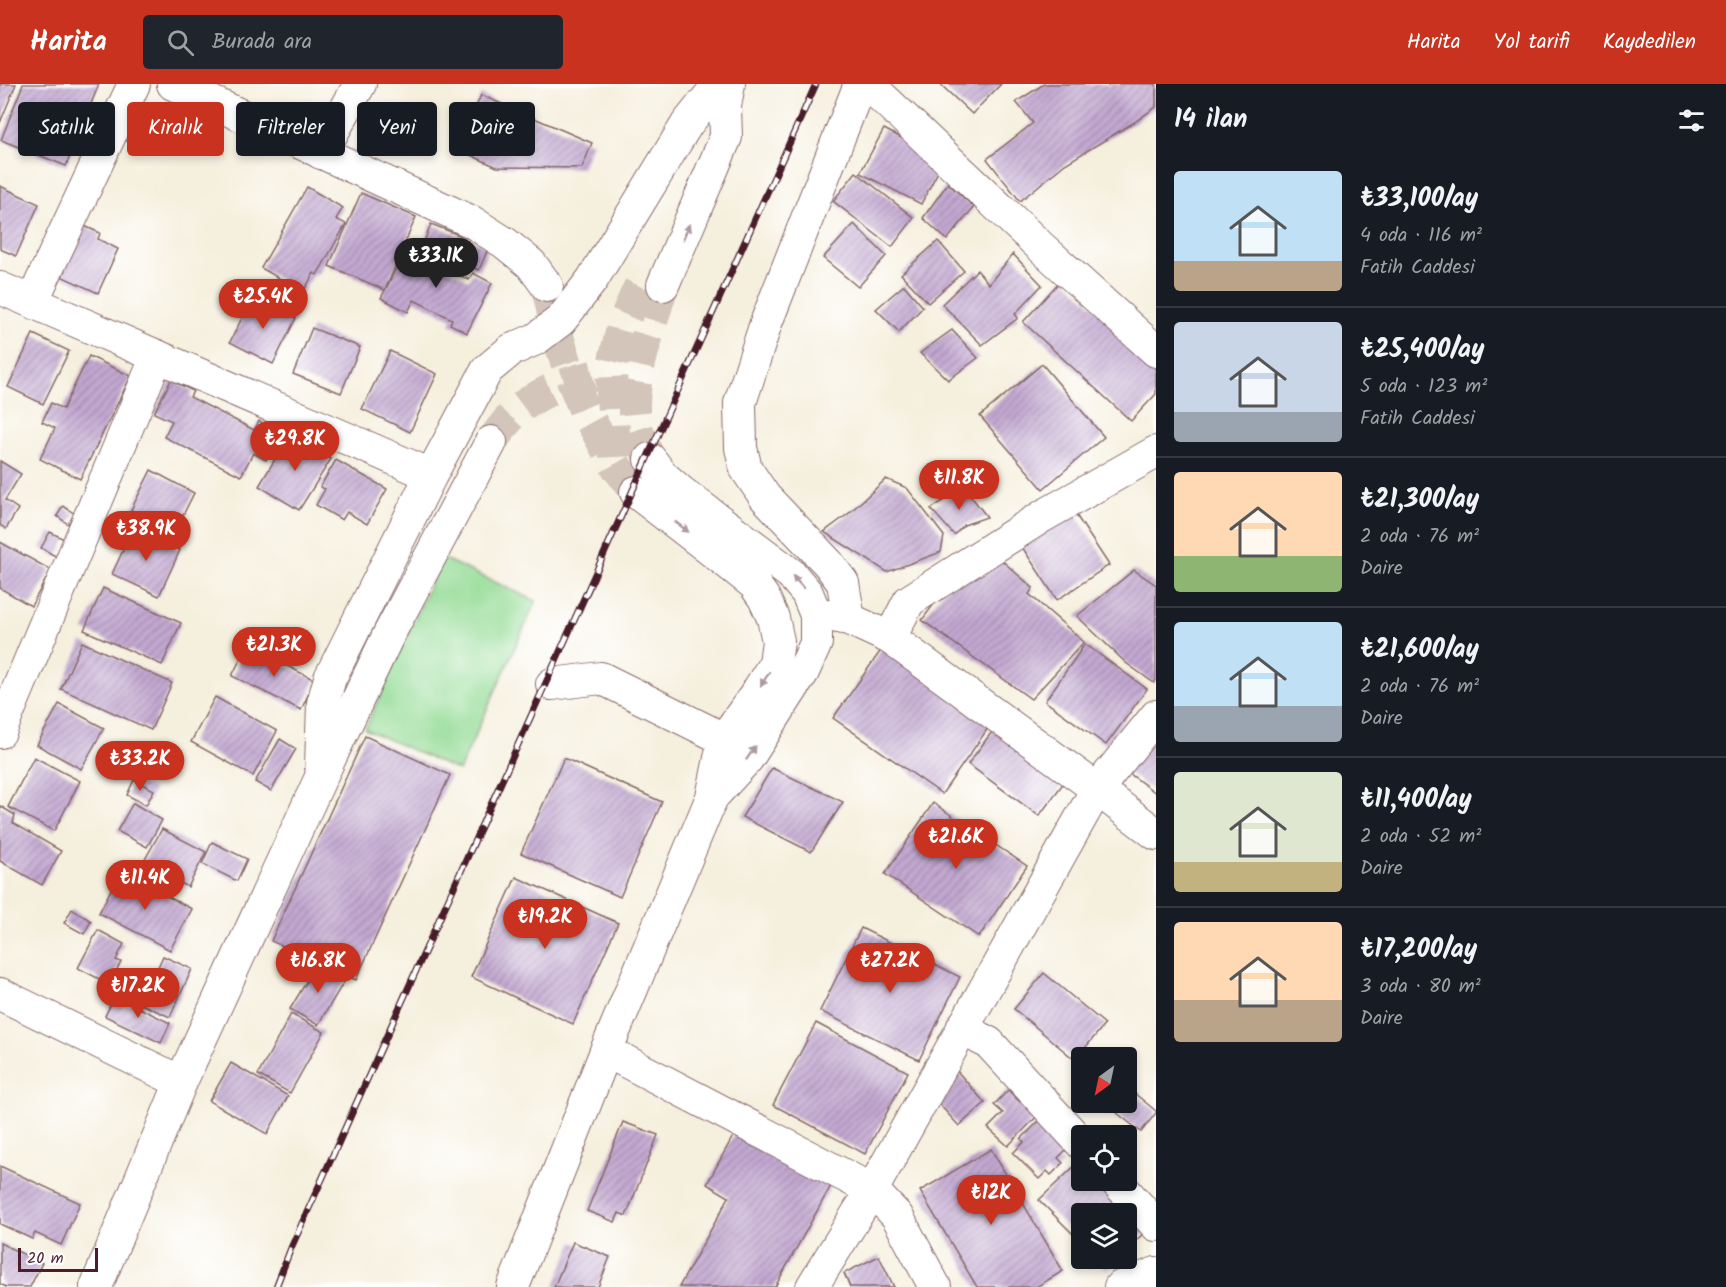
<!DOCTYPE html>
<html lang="tr">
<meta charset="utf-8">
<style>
:root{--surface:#171b24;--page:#20242c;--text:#f1f3f6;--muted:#9ea1a6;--line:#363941;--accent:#c8321e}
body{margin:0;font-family:Kalam,sans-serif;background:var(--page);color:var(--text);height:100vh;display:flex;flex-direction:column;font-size:22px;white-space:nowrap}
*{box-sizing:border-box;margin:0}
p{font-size:20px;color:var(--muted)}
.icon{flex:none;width:33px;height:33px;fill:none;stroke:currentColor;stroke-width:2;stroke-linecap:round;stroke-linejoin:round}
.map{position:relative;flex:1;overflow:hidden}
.panel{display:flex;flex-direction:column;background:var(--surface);width:570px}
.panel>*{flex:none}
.guide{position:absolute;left:18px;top:18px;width:570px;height:54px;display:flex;gap:12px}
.needle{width:39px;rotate:213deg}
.fabs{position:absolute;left:1071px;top:963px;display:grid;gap:12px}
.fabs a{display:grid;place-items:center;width:66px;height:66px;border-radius:6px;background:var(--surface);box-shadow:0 3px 9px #0003;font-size:30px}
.scale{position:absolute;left:18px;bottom:15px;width:80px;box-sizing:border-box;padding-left:6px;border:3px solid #4a1f2b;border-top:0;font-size:16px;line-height:21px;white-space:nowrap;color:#4a1f2b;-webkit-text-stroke:4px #fff;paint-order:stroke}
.price{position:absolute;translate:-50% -51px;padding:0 14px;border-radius:21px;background:var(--accent);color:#fff;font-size:20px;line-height:39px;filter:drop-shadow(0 2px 3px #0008)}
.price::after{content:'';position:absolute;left:50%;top:36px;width:18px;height:14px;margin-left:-9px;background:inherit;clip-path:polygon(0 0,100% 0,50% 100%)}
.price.selected{background:#222;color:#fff}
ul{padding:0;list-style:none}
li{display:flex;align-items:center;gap:18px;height:150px;padding:0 18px}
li+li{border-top:2px solid var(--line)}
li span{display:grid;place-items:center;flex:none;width:168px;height:120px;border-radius:6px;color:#555}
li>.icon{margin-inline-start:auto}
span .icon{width:72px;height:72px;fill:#fffc;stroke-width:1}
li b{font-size:26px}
h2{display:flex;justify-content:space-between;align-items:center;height:72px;padding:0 18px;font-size:26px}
.chip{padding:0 21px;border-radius:6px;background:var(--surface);box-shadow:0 3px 9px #0003;font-size:21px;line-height:54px}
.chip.selected{background:var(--accent);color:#fff}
header{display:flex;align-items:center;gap:36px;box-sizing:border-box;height:84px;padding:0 30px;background:var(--accent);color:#fff}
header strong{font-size:28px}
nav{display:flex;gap:33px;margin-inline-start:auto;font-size:21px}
.search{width:420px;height:54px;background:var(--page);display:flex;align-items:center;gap:15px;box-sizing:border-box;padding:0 21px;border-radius:6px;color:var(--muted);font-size:22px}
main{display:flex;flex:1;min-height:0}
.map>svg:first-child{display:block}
.grass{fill:#95dc96;stroke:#707e60;stroke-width:1.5}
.building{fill:url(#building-hatch)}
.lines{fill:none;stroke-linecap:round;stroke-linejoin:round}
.minor-tunnel{stroke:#d3c5b9;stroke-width:32;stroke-dasharray:32 16;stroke-linecap:butt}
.minor-casing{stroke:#866869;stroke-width:34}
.minor{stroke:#fff;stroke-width:32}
.rail-casing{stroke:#4a1f2b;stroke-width:7}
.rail{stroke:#fff;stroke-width:4.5;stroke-dasharray:14;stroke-linecap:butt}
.oneway{fill:#ae9aa0}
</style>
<header>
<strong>Harita</strong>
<div class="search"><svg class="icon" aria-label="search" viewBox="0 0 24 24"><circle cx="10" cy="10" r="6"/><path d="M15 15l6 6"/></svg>Burada ara</div>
<nav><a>Harita</a><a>Yol tarifi</a><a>Kaydedilen</a></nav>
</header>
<main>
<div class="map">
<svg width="1156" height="1203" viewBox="0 0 1156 1203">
<defs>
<pattern id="building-hatch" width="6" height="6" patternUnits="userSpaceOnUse" patternTransform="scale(1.5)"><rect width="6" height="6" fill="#c3a9d1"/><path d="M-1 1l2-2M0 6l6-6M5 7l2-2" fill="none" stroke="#a089aa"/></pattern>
</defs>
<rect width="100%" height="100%" fill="#fff"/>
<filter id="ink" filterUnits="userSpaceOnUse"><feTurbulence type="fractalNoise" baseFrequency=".0167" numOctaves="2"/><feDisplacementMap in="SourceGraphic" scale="12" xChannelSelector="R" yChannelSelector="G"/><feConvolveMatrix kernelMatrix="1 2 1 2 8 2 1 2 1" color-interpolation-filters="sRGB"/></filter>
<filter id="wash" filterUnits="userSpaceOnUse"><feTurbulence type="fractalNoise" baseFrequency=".008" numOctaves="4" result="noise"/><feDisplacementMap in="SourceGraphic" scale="24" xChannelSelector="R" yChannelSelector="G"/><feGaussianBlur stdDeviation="1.35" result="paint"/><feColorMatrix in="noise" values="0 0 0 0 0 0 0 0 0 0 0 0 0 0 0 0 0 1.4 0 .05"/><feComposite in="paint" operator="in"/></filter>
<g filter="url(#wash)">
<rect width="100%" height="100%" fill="#f5efdd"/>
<polygon class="grass" points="442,474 536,517 459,687 365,645"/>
<g id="blocks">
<g class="building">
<polygon points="0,0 16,0 0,39"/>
<polygon points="23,0 99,0 66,82 1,56"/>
<polygon points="940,0 1001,0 972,30"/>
<polygon points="1044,0 1106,0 1108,2 1111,0 1156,0 1156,23 1133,39 1065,80 1020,117 987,75 1033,39 1016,18"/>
<polygon points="481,11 592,59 582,84 497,83 457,65"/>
<polygon points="884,45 944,76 921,120 860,89"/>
<polygon points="856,88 914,134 892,163 833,117"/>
<polygon points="948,99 974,123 947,156 923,134"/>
<polygon points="0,102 39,120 16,172 0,165"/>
<polygon points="307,103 343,124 336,135 346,140 317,191 314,189 303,208 261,184"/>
<polygon points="361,109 416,133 385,206 329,182"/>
<polygon points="73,137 100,149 98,155 118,165 98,209 50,187"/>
<polygon points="431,140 489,163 479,186 422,163"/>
<polygon points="854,140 886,172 858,203 823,174"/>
<polygon points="938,157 964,187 928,219 901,190"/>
<polygon points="409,160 431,171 429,176 469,196 473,189 492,199 467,249 450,240 452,235 414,216 408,228 381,214"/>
<polygon points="1013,170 1042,201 1015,230 1018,234 982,261 942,220 977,186 989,200"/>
<polygon points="1063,194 1156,280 1156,310 1131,337 1023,238"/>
<polygon points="904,201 923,223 899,248 876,225"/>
<polygon points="253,212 296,234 273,280 230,258"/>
<polygon points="312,244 360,263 341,309 293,290"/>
<polygon points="952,246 978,274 948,296 920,269"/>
<polygon points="33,250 69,267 43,320 8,303"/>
<polygon points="390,267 437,290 410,348 362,325"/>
<polygon points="89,272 131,292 80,395 40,375 55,344 42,338 51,319 63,325"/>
<polygon points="1042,280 1104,353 1043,405 980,332"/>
<polygon points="171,296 193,307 190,313 254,346 259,337 280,349 266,376 253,369 241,392 164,353 172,337 154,329"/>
<polygon points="290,350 331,375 299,426 259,402"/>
<polygon points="336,376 387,405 367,440 347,428 342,436 316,421 325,405 320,403"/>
<polygon points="0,377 21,390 5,416 18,425 6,445 0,441"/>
<polygon points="151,386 194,409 174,449 131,426"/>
<polygon points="886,395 907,404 944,452 941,468 887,488 824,448 848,430"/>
<polygon points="964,403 987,433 964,441 954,451 931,425"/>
<polygon points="63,422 75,430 68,440 57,432"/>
<polygon points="1072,425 1109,481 1057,516 1020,460"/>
<polygon points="133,445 180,466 159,512 112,490"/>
<polygon points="50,448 66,456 57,473 41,464"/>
<polygon points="0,458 51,486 31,522 0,504"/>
<polygon points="998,473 1033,504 1029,510 1084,558 1031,615 922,536 945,505"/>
<polygon points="1134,486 1156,501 1156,596 1154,599 1126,579 1077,532"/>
<polygon points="103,504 181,539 162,581 84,546"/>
<polygon points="82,558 172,599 151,646 61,605"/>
<polygon points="1085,560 1147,605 1106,661 1045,617"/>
<polygon points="247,562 315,596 301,626 232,592"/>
<polygon points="884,562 993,637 942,710 833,634"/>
<polygon points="215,613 277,647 253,692 191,658"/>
<polygon points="59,620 104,644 81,685 37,661"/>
<polygon points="994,645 1065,697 1039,732 968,680"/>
<polygon points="1156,651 1156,709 1126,687"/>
<polygon points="365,652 450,691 356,896 271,857"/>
<polygon points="280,655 296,665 271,707 255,698"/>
<polygon points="34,673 80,697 54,747 8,723"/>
<polygon points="564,674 662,718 620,813 521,769"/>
<polygon points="772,684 843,718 811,768 742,733"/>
<polygon points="134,696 154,706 146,721 127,711"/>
<polygon points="133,719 162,736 147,763 117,747"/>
<polygon points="933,719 1027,782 979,853 885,790"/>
<polygon points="0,722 15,731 13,739 61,767 42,801 0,777"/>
<polygon points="162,745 206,768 188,803 143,779"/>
<polygon points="212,758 247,775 237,797 202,780"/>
<polygon points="120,788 192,825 170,866 99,829"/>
<polygon points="516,793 618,839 573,940 471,893"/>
<polygon points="72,825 91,837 84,850 64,839"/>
<polygon points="861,844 960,893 919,976 820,927"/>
<polygon points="98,846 124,860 116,876 121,878 109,900 78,884"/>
<polygon points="163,872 192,885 170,933 141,920"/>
<polygon points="317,880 345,896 318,941 290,925"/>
<polygon points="1044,889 1105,940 1075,976 1014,925"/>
<polygon points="115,912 170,939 161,959 105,932"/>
<polygon points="291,930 324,948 290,1009 258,991"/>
<polygon points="816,939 908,988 865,1070 773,1021"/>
<polygon points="231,979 288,1012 267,1050 209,1017"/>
<polygon points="957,987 985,1019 959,1042 931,1011"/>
<polygon points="1008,1006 1020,1018 1030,1009 1045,1024 1008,1062 988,1044 1003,1029 994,1021"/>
<polygon points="1134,1009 1156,1027 1156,1029 1141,1048 1117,1029"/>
<polygon points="1042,1034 1070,1062 1058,1074 1063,1079 1051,1091 1047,1087 1039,1095 1013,1069 1024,1058 1021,1055"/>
<polygon points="623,1038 658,1051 626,1132 619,1129 615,1138 587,1127"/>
<polygon points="737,1045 833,1098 775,1203 679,1203 729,1113 707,1100"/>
<polygon points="991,1065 1063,1187 1036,1203 977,1203 920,1107"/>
<polygon points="1082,1075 1082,1096 1104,1096 1150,1143 1126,1166 1126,1130 1082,1130 1082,1159 1039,1116"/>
<polygon points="0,1082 80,1119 61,1161 35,1149 32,1155 0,1140"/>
<polygon points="573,1158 610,1173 598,1203 554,1203"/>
<polygon points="0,1159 42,1179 30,1203 6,1203 0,1200"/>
<polygon points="879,1172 894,1203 850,1203 844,1189"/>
<polygon points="1096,1174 1118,1174 1107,1185"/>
</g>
</g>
</g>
<g filter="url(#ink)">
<use href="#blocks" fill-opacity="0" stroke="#866869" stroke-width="1.5"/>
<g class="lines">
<g class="minor-tunnel">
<polyline points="547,202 558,253 572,296 584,325 616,382 636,408"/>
<path d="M491,358C500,347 508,334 519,325C540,308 566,298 593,292"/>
<polyline points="615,373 611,288 624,237 646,188"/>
<path d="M650,375C643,360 635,345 634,327C633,288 652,239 663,201"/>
</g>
<defs>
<g id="minor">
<polyline points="173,0 472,138 505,159 531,180 547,202"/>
<polyline points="868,0 1041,163 1156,267"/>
<polyline points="321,69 360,0"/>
<polyline points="663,201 726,53 725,22 729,0"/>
<polyline points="0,204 431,391"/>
<polyline points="32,218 134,0"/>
<polyline points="650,375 663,392 680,407 791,490 807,509 816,531 816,559 803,588 748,674 713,712"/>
<polyline points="827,531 849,535 890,554 1097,705 1156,750"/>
<polyline points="849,535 843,499 828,479 765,413 746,385 741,364 740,319 766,239 860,0"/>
<polyline points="890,554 909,517 1043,432 1156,368"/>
<polyline points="552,600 601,594 724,655"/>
<polyline points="0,648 157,272"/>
<polyline points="321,683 323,619 330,594 431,391 487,286 511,266 536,255 561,236 592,196 687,40 719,0"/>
<polyline points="0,910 181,998"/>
<polyline points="963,942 979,954 989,959 1082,1060"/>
<polyline points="606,967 872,1106 897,1132 935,1203"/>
<polyline points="1115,1096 1156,1141"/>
<polyline points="96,1203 181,998 321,693 388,552 491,358"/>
<polyline points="513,1203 606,967 712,713 724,655 754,613 775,579 778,557 773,534 764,514 754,500 734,484 636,408"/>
<polyline points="812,1203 872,1106 1097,705 1156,632"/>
<polyline points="1120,1203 1156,1189"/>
</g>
</defs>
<use href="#minor" class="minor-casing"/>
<use href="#minor" class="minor"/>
<defs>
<polyline id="rail" points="276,1203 291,1164 816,0"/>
</defs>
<use href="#rail" class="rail-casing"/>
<use href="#rail" class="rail"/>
</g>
<defs><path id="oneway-solid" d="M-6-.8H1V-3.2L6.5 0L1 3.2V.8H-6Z" transform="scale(1.5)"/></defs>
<g class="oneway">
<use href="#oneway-solid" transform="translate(686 148) rotate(-67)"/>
<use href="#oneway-solid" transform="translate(682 443) rotate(38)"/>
<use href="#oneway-solid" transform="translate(798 498) rotate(-131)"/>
<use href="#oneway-solid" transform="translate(765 595) rotate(121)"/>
<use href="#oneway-solid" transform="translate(751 669) rotate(-55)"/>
</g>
</g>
</svg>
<div class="fabs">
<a><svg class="needle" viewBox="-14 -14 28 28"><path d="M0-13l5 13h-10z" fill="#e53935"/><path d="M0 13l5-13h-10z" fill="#9ea1a6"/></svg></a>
<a><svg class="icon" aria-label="locate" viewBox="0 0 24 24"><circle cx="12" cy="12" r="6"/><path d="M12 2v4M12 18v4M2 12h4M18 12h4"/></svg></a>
<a><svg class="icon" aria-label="layers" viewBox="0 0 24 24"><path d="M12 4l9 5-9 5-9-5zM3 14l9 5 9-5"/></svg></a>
</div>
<div class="scale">20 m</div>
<b class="price selected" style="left:436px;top:205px">₺33.1K</b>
<b class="price" style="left:263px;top:246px">₺25.4K</b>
<b class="price" style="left:295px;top:388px">₺29.8K</b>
<b class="price" style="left:959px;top:427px">₺11.8K</b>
<b class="price" style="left:146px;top:478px">₺38.9K</b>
<b class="price" style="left:274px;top:594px">₺21.3K</b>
<b class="price" style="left:140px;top:708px">₺33.2K</b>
<b class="price" style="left:956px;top:786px">₺21.6K</b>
<b class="price" style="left:145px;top:827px">₺11.4K</b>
<b class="price" style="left:545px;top:866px">₺19.2K</b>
<b class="price" style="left:318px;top:910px">₺16.8K</b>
<b class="price" style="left:890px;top:910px">₺27.2K</b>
<b class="price" style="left:138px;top:935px">₺17.2K</b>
<b class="price" style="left:991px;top:1142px">₺12K</b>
<div class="guide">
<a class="chip">Satılık</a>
<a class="chip selected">Kiralık</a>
<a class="chip">Filtreler</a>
<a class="chip">Yeni</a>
<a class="chip">Daire</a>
</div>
</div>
<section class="panel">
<h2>14 ilan<svg class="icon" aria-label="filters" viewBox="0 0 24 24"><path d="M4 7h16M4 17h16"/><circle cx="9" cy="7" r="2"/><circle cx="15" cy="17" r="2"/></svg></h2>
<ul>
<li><span style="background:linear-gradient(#bfe0f5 75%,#b9a48a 0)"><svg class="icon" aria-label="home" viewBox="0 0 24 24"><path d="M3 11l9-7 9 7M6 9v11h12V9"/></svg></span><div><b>₺33,100/ay</b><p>4 oda · 116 m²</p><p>Fatih Caddesi</p></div></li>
<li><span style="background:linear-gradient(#c9d6e8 75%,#9aa5b1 0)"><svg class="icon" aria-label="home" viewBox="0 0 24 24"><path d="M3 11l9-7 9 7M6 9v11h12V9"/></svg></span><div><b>₺25,400/ay</b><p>5 oda · 123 m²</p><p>Fatih Caddesi</p></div></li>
<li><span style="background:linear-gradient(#ffd9b3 70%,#8fb573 0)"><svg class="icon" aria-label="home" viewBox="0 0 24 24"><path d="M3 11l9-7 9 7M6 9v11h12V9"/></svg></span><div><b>₺21,300/ay</b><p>2 oda · 76 m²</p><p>Daire</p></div></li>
<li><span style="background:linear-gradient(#bfe0f5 70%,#9aa5b1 0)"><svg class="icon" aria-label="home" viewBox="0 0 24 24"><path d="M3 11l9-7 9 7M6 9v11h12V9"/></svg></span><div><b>₺21,600/ay</b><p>2 oda · 76 m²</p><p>Daire</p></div></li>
<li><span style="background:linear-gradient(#dfe7d0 75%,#c2b280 0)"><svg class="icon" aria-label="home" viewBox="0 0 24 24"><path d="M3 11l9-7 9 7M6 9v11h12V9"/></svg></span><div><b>₺11,400/ay</b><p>2 oda · 52 m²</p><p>Daire</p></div></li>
<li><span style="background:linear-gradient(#ffd9b3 65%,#b9a48a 0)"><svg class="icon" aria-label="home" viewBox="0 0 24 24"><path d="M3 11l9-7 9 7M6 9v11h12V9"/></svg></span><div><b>₺17,200/ay</b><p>3 oda · 80 m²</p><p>Daire</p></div></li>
</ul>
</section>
</main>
